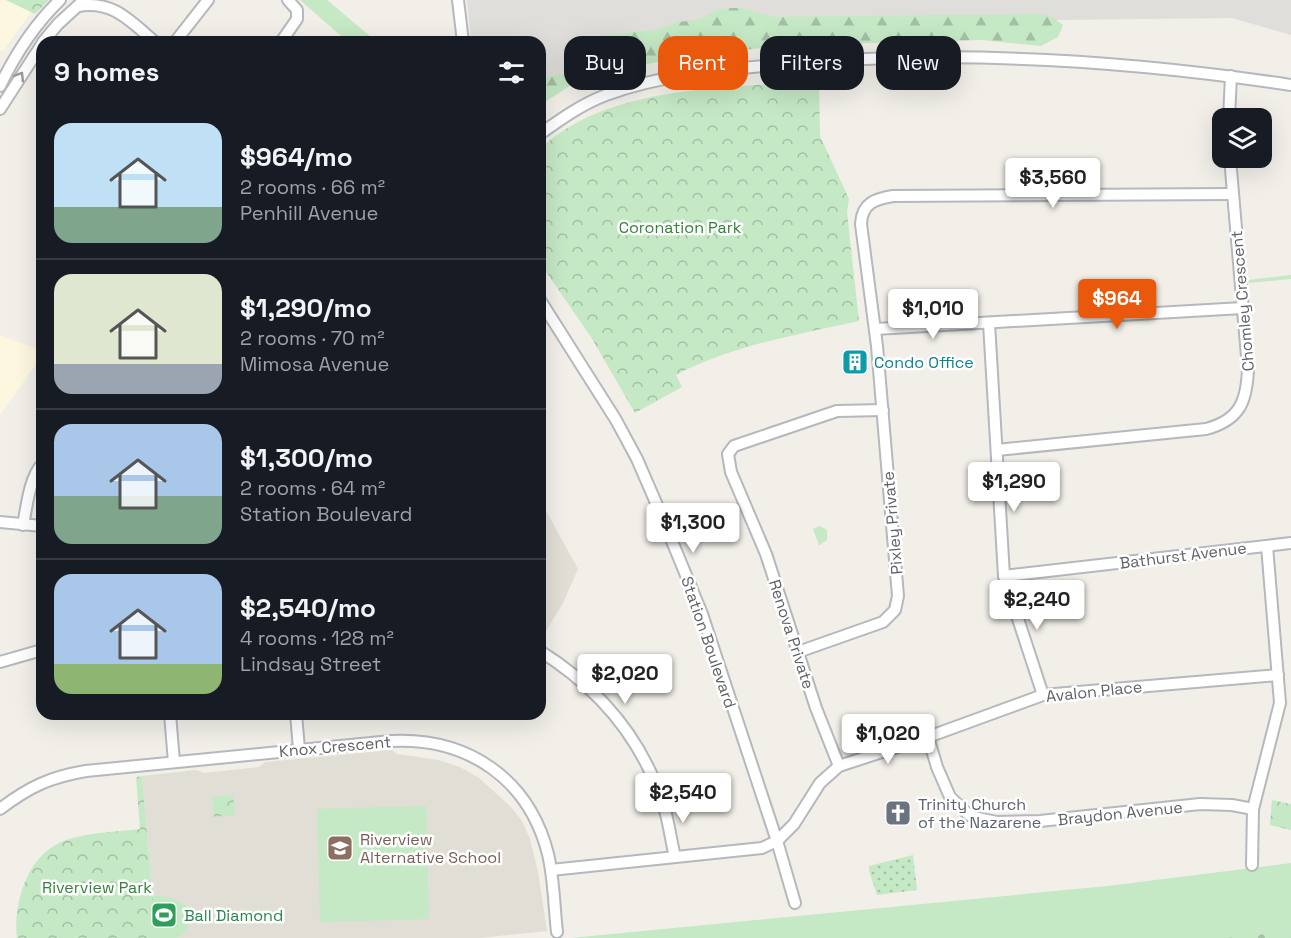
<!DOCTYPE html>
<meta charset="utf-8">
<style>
:root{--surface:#171b24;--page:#20242c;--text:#f1f3f6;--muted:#9ea1a6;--line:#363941;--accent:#ea580c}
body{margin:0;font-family:"Space Grotesk",sans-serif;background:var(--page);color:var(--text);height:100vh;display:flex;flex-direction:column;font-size:22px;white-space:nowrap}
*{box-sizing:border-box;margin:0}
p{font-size:20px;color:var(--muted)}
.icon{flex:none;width:33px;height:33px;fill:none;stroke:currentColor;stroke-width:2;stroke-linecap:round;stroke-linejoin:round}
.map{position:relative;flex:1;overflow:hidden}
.details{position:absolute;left:36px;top:36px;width:510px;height:684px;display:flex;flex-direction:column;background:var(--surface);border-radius:18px;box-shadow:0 6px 24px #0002}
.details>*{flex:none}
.guide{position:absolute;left:564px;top:36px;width:570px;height:54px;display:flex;gap:12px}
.buttons{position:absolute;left:1212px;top:108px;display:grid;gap:12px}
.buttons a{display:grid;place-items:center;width:60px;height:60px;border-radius:12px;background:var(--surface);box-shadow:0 6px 24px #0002;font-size:30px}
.price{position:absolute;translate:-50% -51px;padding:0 14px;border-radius:6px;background:#fff;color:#222;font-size:20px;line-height:39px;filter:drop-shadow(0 2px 3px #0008)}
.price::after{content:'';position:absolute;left:50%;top:36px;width:18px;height:14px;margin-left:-9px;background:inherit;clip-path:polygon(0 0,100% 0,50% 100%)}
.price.on{background:var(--accent);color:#fff}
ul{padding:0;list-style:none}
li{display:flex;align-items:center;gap:18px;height:150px;padding:0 18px}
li+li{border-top:2px solid var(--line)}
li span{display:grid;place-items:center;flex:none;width:168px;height:120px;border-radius:18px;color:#555}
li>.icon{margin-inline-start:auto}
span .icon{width:72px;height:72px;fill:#fffc;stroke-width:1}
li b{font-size:26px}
h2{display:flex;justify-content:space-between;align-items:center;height:72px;padding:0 18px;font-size:26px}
.pill{padding:0 21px;border-radius:18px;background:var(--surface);box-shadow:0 6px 24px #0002;font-size:21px;line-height:54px}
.pill.on{background:var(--accent);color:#fff}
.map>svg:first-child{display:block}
.commercial{fill:#fef7e0}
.industrial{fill:#e0deda}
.education{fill:#e1ded6}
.grass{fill:#c5e8c5}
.forest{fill:url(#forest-firs)}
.park{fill:url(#park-crowns)}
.garden{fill:url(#garden-dots)}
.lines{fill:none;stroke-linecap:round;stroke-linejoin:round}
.minor-casing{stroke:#b5b8bc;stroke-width:14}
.minor{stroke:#fff;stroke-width:10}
.oneway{stroke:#979a9d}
.labels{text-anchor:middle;stroke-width:5;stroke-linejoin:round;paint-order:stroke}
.park-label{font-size:16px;fill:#348238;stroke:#fff}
.street-label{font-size:16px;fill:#5f6368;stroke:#fff}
.culture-label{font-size:16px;fill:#0d838f;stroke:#fff;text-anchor:start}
.worship-label{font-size:16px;fill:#5b616d;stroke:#fff;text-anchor:start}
.education-label{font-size:16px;fill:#785e54;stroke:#fff;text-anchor:start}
.leisure-label{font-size:16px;fill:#27864d;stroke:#fff;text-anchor:start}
</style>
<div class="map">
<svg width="1291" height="938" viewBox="0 0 1291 938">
<defs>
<pattern id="forest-firs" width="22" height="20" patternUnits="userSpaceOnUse" patternTransform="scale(1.5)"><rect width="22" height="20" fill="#c5e8c5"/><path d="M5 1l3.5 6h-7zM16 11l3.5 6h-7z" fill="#a3c0a4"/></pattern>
<pattern id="park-crowns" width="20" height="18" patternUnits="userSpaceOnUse" patternTransform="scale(1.5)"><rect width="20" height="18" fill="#c5e8c5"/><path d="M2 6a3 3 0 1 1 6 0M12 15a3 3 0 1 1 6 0" fill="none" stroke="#a3c0a4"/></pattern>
<pattern id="garden-dots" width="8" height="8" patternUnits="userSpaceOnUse" patternTransform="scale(1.5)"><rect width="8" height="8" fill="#c5e8c5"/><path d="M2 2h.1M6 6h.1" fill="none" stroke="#a3c0a4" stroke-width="1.8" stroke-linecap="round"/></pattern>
</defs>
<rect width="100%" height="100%" fill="#f1efe8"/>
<g class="commercial">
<polygon points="0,0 6,0 31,12 3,51 0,50"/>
<polygon points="0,335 42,351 42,356 0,415"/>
</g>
<polygon class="industrial" points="467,0 1291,0 1291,35 1232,18 723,24 591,38 591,70 540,80 540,42 471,42"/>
<g class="education">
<polygon points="540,500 578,569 563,603 540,641"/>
<polygon points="392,750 397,754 439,760 460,767 479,778 511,807 522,821 530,839 538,872 547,931 480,938 156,938 142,776 196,770 204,773 259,767 265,762"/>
</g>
<g class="grass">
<polygon points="300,0 327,0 377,42 348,42"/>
<polygon points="1291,275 1291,279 1248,283 1248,280"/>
<polygon points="426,806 429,919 320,922 317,809"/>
<polygon points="1291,863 1291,938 571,938 1107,886"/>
<path d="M148,896C166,896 177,897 190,909L191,922L181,936L175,938H135Z"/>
</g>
<g class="forest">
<polygon points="729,8 742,8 774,17 1039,14 1052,17 1063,25 1058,37 1041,46 982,40 799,45 706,53 621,69 573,84 540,105 540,78 586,70 592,53 588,42 593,37 660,29 678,22 698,20 716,11"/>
<polygon points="1286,932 1291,934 1291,938 1227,938"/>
</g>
<g class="park">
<polygon points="6,0 49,0 35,14"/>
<path d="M819,81L820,136L849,199L847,212L859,321C796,335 733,345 676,375L682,387L635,413L591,337L540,263V149C608,84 731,88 819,81Z"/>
<polygon points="820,526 827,530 827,540 819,545 813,529"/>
<path d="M142,776L156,938H17C13,903 27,857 61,842C85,832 115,832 140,829L136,777Z"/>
<polygon points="233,795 235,815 214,817 212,797"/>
<polygon points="1272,800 1291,804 1291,830 1270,825"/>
</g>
<polygon class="garden" points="913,855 917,890 877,895 869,871 869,866"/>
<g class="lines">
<defs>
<g id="minor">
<polyline points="458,0 463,42"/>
<path d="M78,6C113,0 130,21 155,42"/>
<polyline points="43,42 58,24 83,1"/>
<polyline points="175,42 208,0"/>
<polyline points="281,42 297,19 297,10 288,0"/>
<path d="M0,86C15,55 35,24 60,0"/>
<polyline points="0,109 42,44"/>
<polyline points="1229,118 1231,76"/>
<path d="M540,134C561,119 582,104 606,95C660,75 718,70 775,65C947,49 1120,59 1291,85"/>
<polyline points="540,300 616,420 637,459 660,512 702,614 777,841 795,903"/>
<polyline points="989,323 1004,576 1043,695"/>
<polyline points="875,329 1243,308"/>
<path d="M997,450L1206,429C1240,420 1247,401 1248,368L1230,158"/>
<polyline points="0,522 42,526"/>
<path d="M23,525C27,506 29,479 42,464"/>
<polyline points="1004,576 1291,543"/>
<path d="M540,651C599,688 643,740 664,807C669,823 671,841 675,857"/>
<path d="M798,652L883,622L895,610L898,596L877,346L861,224C862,203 875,199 893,196L1233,194"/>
<polyline points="0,662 42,650"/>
<polyline points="170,714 174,762"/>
<polyline points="296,714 299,749"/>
<polyline points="928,737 937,767 950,797 969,815 982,819 997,822 1040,821 1200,804 1232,805 1253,809"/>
<polyline points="839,766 816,708 766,554 731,472 728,454 734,446 837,411 883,410"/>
<path d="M0,809C29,787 50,777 86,771L391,741C468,737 529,779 548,854C554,879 554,906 557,932"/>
<polyline points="1252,865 1253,809 1280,703 1267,546"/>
<polyline points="551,870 762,848 777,841 794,824 820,783 839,766 928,737 1043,695 1278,675"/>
</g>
</defs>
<use href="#minor" class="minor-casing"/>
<use href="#minor" class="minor"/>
</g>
<defs><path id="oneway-chevron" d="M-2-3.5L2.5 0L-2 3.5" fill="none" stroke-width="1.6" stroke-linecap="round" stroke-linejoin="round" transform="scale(1.5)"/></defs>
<use class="oneway" href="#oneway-chevron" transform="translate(20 76) rotate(-58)"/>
<defs>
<symbol id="building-square" viewBox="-11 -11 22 22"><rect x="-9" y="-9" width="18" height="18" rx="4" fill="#0f9aa8" stroke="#fff"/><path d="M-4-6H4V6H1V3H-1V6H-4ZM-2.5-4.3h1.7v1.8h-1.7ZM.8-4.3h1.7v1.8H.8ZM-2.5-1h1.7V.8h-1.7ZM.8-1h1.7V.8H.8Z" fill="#fff"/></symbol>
<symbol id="church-square" viewBox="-11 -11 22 22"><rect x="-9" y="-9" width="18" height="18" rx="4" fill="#6b7280" stroke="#fff"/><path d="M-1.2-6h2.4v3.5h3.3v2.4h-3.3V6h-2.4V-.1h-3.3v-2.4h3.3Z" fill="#fff"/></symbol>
<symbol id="school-square" viewBox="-11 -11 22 22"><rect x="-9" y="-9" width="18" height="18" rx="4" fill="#8d6e63" stroke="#fff"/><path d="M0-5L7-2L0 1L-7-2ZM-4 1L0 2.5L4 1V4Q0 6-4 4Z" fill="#fff"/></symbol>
<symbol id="stadium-square" viewBox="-11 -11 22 22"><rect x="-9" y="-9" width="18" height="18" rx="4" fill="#2e9e5b" stroke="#fff"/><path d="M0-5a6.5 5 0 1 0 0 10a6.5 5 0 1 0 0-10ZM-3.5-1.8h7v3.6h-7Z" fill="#fff"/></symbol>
</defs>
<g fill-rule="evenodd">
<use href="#building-square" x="840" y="347" width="30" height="30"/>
<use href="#church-square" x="883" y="798" width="30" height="30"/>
<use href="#school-square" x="325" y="833" width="30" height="30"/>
<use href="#stadium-square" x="149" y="900" width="30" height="30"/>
</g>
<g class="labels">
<g class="park-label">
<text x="680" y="233">Coronation Park</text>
<text x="97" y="893">Riverview Park</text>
</g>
<g class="street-label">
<text transform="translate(1242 301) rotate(-95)" y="6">Chomley Crescent</text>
<text transform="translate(892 523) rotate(-95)" y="6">Pixley Private</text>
<text transform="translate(1183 555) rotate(-7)" y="6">Bathurst Avenue</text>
<text transform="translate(792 634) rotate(72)" y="6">Renova Private</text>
<text transform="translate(709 642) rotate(71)" y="6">Station Boulevard</text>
<text transform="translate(1094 691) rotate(-6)" y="6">Avalon Place</text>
<text transform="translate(335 746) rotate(-5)" y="6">Knox Crescent</text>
<text transform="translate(1120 813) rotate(-6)" y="6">Braydon Avenue</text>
</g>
<g class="culture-label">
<text x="874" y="368">Condo Office</text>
</g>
<g class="worship-label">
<text x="918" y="810">Trinity Church<tspan x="918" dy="18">of the Nazarene</tspan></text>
</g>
<g class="education-label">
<text x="360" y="845">Riverview<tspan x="360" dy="18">Alternative School</tspan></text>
</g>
<g class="leisure-label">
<text x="184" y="921">Ball Diamond</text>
</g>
</g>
</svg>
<div class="buttons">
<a><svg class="icon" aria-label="layers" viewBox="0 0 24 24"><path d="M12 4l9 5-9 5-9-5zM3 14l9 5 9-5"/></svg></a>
</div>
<b class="price" style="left:1053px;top:209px">$3,560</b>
<b class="price on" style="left:1117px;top:330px">$964</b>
<b class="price" style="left:933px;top:340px">$1,010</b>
<b class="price" style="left:1014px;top:513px">$1,290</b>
<b class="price" style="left:693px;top:554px">$1,300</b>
<b class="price" style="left:1037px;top:631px">$2,240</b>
<b class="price" style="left:625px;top:705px">$2,020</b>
<b class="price" style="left:888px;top:765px">$1,020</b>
<b class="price" style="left:683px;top:824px">$2,540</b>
<div class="guide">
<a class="pill">Buy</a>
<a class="pill on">Rent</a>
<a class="pill">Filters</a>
<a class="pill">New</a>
</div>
<section class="details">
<h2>9 homes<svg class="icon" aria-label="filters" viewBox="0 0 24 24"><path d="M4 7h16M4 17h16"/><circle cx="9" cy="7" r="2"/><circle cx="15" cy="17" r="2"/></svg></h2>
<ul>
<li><span style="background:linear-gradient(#bfe0f5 70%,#7fa58c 0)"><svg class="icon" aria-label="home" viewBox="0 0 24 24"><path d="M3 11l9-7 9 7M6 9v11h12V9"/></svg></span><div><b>$964/mo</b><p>2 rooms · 66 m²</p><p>Penhill Avenue</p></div></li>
<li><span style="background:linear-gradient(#dfe7d0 75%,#9aa5b1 0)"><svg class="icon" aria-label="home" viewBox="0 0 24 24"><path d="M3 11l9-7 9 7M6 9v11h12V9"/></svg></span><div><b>$1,290/mo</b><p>2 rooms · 70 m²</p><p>Mimosa Avenue</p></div></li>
<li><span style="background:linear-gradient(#a9c7e8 60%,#7fa58c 0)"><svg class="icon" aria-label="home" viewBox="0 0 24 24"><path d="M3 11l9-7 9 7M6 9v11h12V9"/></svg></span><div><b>$1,300/mo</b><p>2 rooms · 64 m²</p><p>Station Boulevard</p></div></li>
<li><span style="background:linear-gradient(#a9c7e8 75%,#8fb573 0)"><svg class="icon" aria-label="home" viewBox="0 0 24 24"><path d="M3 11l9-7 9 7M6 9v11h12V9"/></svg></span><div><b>$2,540/mo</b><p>4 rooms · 128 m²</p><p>Lindsay Street</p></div></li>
</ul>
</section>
</div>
